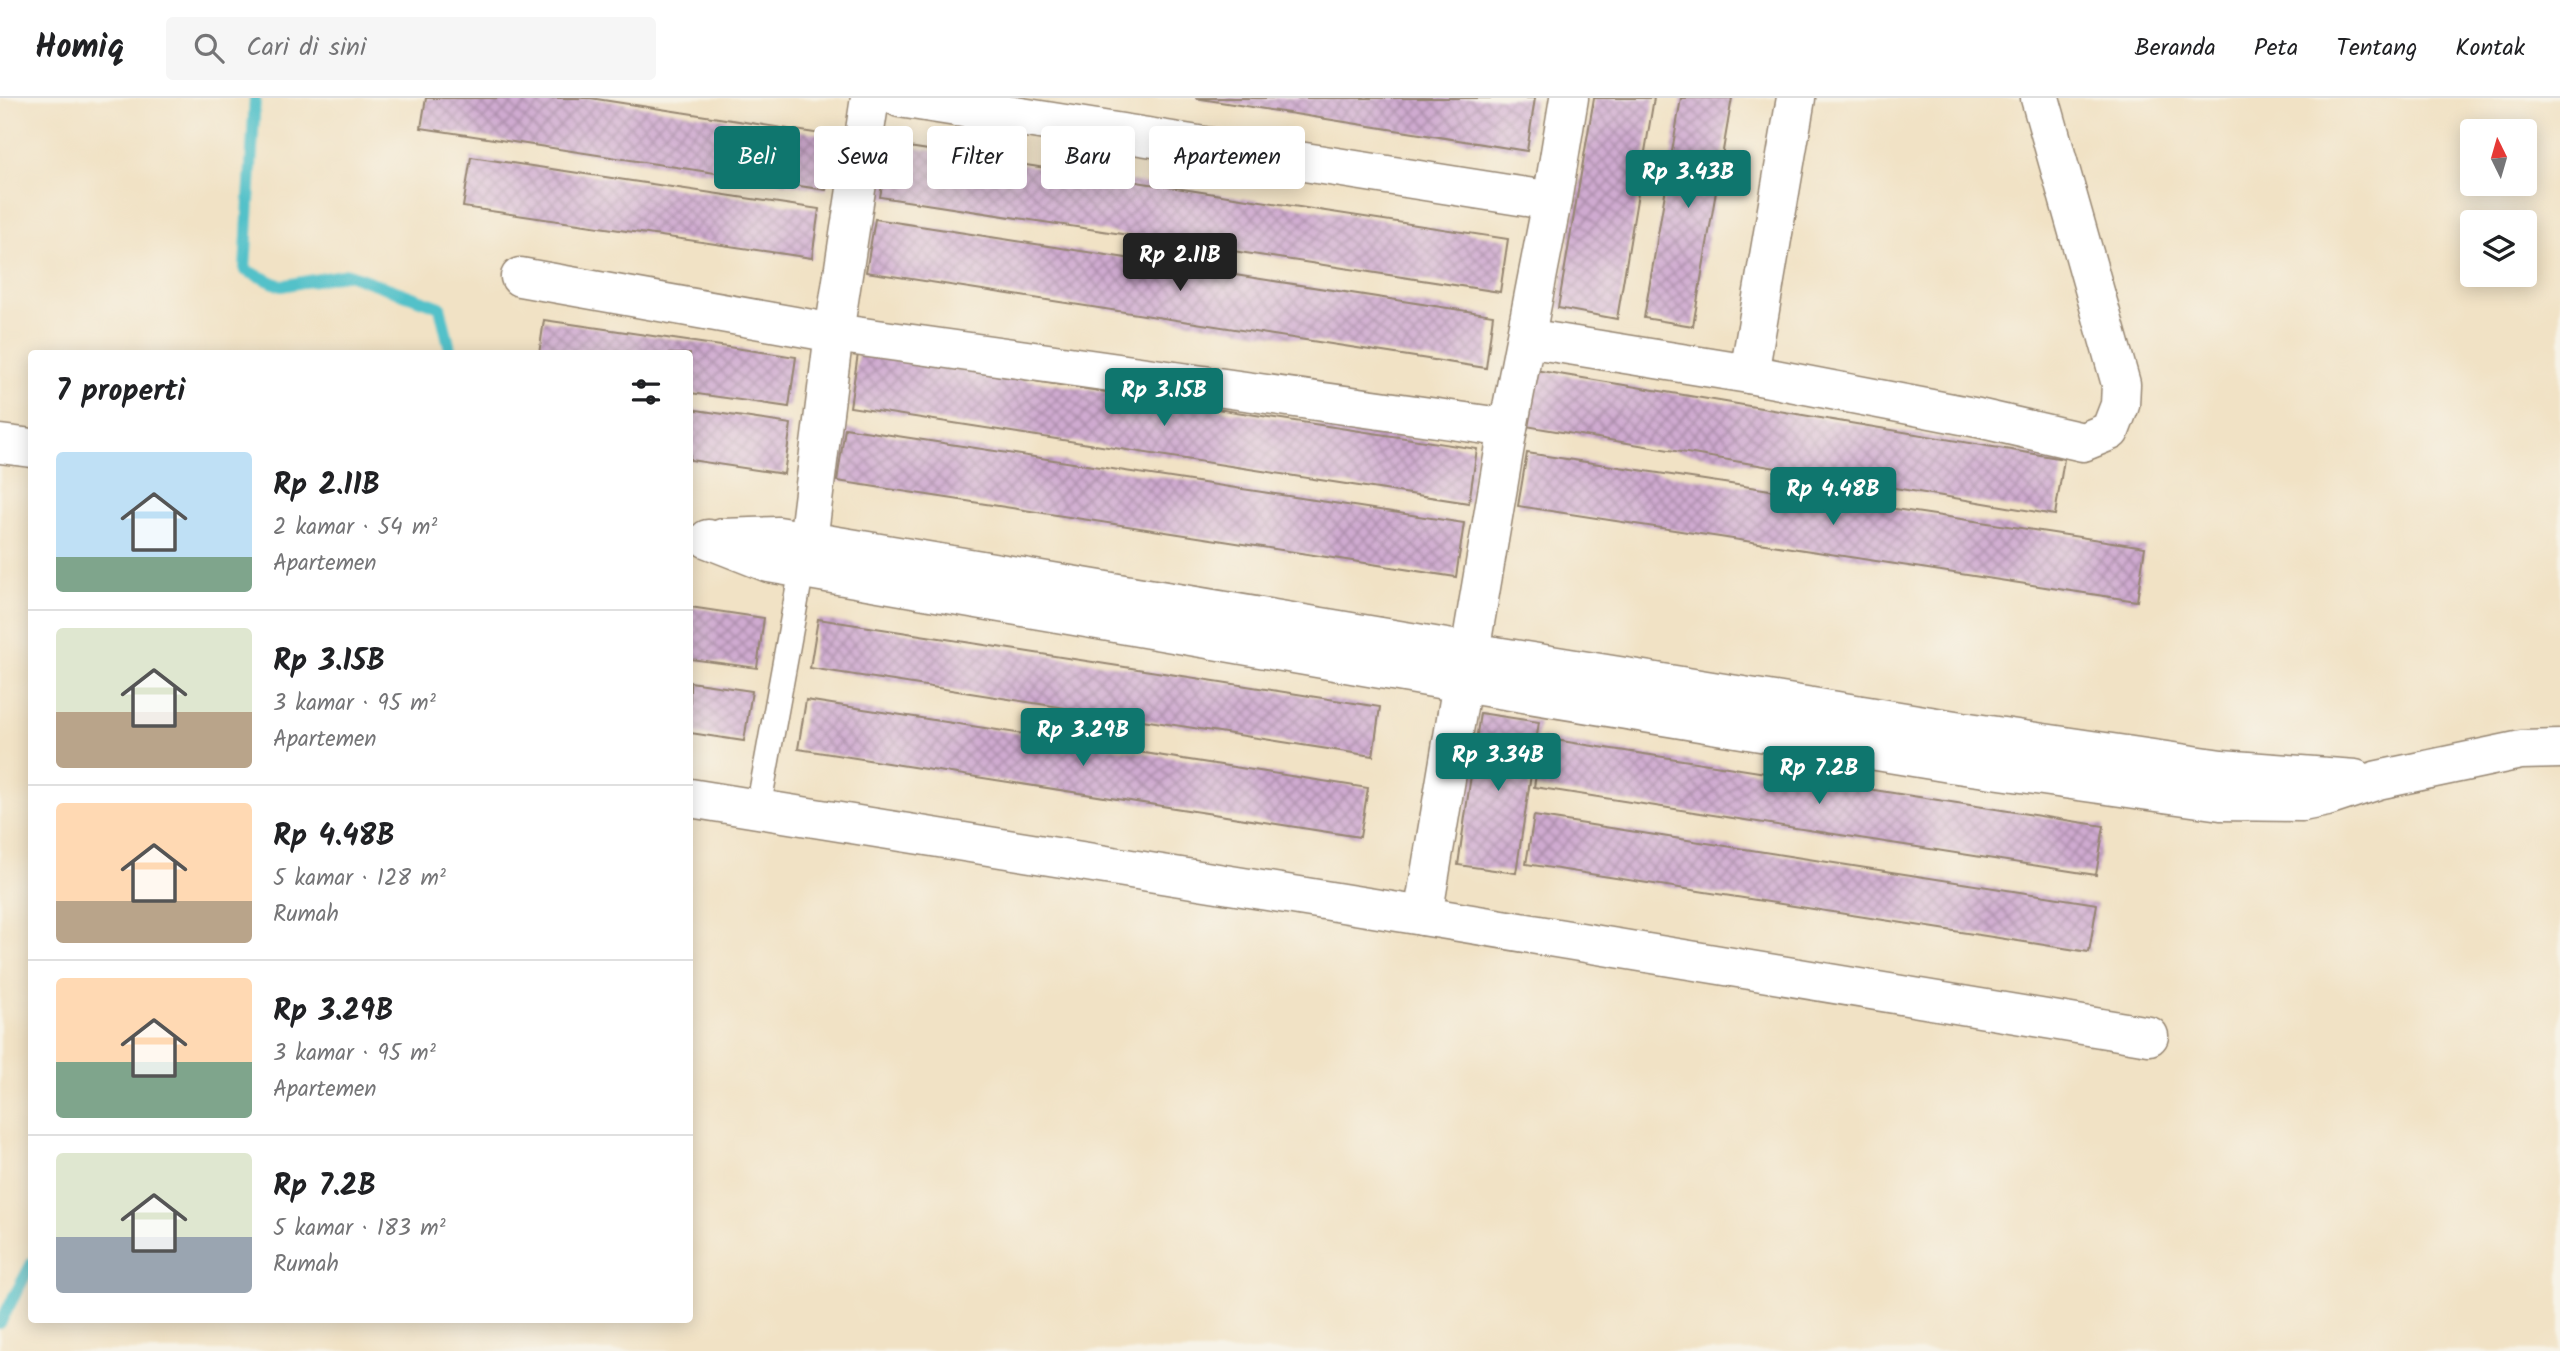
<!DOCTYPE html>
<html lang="id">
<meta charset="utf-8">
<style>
:root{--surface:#fff;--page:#f6f6f6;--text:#202124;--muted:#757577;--line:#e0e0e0;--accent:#0f766e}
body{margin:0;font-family:Kalam,sans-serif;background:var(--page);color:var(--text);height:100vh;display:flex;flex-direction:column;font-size:26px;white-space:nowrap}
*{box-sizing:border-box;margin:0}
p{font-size:23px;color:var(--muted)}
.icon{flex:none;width:38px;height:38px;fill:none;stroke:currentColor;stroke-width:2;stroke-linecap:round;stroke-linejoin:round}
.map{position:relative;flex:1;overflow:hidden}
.panel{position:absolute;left:28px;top:252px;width:665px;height:973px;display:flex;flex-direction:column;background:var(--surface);border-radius:7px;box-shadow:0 4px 18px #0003}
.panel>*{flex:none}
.top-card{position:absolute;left:714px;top:28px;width:665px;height:63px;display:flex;gap:14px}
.needle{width:46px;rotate:355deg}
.buttons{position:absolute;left:2460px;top:21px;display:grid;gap:14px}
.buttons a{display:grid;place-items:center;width:77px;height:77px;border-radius:7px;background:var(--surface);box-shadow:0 4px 18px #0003;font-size:35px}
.price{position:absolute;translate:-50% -60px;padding:0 16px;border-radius:7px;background:var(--accent);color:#fff;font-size:23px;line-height:46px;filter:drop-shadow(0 2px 4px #0008)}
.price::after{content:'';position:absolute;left:50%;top:42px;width:21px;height:16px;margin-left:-10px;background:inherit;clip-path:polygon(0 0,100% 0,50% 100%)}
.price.on{background:#222;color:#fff}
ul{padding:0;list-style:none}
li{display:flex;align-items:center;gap:21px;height:175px;padding:0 28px}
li+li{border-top:2px solid var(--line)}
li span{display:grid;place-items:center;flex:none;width:196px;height:140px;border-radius:7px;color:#555}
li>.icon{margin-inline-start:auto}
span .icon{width:84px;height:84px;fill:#fffc;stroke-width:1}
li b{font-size:30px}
h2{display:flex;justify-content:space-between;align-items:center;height:84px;padding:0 28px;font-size:30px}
.chip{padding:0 24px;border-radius:7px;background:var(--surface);box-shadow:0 4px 18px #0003;font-size:24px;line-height:63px}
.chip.on{background:var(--accent);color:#fff}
header{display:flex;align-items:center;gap:42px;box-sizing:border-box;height:98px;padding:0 35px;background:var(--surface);border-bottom:2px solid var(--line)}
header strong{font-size:33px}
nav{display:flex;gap:38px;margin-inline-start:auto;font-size:24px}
.search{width:490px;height:63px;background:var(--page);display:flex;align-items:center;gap:18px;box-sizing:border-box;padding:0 24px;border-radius:7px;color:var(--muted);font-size:26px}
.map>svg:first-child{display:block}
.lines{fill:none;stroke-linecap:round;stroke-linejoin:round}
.stream{stroke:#53c1c9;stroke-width:12}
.building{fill:url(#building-cross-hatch)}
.lane-casing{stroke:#968672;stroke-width:27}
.street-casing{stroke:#968672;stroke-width:41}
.lane{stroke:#fff;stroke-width:24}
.street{stroke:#fff;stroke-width:38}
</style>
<header>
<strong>Homiq</strong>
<div class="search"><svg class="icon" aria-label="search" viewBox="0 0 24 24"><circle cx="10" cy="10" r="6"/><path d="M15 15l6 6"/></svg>Cari di sini</div>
<nav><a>Beranda</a><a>Peta</a><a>Tentang</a><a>Kontak</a></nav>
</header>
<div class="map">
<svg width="2560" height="1253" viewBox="0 0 2560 1253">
<defs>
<pattern id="building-cross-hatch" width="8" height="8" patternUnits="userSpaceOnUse" patternTransform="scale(1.75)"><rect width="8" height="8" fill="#cfaad0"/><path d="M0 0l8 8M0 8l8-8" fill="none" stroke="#a98ba8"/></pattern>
</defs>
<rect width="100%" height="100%" fill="#f7f3e8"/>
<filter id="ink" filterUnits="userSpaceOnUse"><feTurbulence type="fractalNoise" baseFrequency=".0143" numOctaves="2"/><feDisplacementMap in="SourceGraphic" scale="14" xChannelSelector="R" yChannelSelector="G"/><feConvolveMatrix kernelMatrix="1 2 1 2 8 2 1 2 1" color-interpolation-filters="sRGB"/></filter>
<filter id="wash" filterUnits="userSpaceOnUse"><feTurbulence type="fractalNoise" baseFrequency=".00686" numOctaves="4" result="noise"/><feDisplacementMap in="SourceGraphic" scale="28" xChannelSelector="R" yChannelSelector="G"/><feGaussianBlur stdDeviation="1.57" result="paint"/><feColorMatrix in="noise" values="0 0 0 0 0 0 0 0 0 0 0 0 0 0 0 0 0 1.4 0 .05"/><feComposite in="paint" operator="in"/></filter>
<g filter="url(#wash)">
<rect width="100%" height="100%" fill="#f1e2c5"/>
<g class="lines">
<g class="stream">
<polyline points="255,0 245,172 281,188 348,176 440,209 450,251 447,256"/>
<polyline points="0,1225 32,1165"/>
</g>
</g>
<g id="blocks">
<g class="building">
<polygon points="426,0 590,0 834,38 826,92 421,30"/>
<polygon points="1195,0 1535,0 1527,53"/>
<polygon points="1594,0 1654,0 1617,221 1558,210"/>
<polygon points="1681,0 1732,0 1693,228 1644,220"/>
<polygon points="889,46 1508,141 1500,194 880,99"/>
<polygon points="471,59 819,111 812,160 463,109"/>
<polygon points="875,121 1493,217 1486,270 866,174"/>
<polygon points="544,222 796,259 789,309 690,295 690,256 539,256"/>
<polygon points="858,256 1477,351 1469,405 850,309"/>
<polygon points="1535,272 2064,361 2055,417 1526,328"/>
<polygon points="690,311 791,326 784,376 690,362"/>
<polygon points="845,330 1464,425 1456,479 837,383"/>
<polygon points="1527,355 2145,449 2137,503 1518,408"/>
<polygon points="690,509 764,520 757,570 690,561"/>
<polygon points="818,521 1380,609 1373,658 810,570"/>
<polygon points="690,584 752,593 744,643 690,635"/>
<polygon points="806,602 1368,690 1360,739 798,651"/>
<polygon points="1480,615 1539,624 1516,775 1458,767"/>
<polygon points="1542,640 2104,728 2096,777 1534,689"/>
<polygon points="1534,718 2097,806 2089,854 1526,766"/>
</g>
</g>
</g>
<g filter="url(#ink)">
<use href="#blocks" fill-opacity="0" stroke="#968672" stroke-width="2"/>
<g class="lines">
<defs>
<polyline id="lane" points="758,712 802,470"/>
<g id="street">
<polyline points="900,0 1552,103"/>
<polyline points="520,179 834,235 1508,330"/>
<polyline points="1526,240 1749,276 1978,320 2083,344 2110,333 2120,307 2121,286 2040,0"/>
<polyline points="1749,276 1796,0"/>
<polyline points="0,346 32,350"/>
<polyline points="723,440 778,438 1470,554 1955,632 2221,671 2355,681"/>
<polyline points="708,441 769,465 1462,585 1950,665 2221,703 2302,704 2327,699 2378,682 2521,652 2560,651"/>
<polyline points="802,468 808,443 834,235 870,0"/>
<polyline points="690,700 1423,818 1462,585 1470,554 1508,330 1552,103 1569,0"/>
<polyline points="1423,818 2149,938"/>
</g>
</defs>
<use href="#lane" class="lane-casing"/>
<use href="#street" class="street-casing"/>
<use href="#lane" class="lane"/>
<use href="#street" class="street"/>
</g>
</g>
</svg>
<div class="buttons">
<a><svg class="needle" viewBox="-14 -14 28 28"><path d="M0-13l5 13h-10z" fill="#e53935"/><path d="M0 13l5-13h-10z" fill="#757577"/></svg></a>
<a><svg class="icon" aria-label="layers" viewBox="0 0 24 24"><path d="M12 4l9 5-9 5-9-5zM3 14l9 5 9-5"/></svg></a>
</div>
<b class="price" style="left:1688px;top:112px">Rp 3.43B</b>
<b class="price on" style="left:1180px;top:195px">Rp 2.11B</b>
<b class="price" style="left:1164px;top:330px">Rp 3.15B</b>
<b class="price" style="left:1833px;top:429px">Rp 4.48B</b>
<b class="price" style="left:1083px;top:670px">Rp 3.29B</b>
<b class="price" style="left:1498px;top:695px">Rp 3.34B</b>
<b class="price" style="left:1819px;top:708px">Rp 7.2B</b>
<div class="top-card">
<a class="chip on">Beli</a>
<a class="chip">Sewa</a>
<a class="chip">Filter</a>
<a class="chip">Baru</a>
<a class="chip">Apartemen</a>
</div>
<section class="panel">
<h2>7 properti<svg class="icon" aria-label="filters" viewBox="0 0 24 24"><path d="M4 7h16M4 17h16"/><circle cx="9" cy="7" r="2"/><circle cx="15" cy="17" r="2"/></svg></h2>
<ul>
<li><span style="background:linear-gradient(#bfe0f5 75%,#7fa58c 0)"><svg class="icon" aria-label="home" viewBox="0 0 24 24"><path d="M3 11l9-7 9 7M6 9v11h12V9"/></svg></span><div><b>Rp 2.11B</b><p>2 kamar · 54 m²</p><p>Apartemen</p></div></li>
<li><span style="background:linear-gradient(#dfe7d0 60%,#b9a48a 0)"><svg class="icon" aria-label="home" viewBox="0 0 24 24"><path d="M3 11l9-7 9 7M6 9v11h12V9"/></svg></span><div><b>Rp 3.15B</b><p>3 kamar · 95 m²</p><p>Apartemen</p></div></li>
<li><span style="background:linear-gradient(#ffd9b3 70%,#b9a48a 0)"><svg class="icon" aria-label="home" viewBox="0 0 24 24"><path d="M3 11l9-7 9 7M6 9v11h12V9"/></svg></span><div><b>Rp 4.48B</b><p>5 kamar · 128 m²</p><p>Rumah</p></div></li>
<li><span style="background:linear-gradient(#ffd9b3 60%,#7fa58c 0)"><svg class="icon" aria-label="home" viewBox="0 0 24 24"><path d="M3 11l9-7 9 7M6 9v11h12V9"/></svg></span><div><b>Rp 3.29B</b><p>3 kamar · 95 m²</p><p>Apartemen</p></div></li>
<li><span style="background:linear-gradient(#dfe7d0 60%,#9aa5b1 0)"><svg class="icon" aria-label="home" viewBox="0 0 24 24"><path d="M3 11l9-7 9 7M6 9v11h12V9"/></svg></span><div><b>Rp 7.2B</b><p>5 kamar · 183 m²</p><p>Rumah</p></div></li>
</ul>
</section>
</div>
